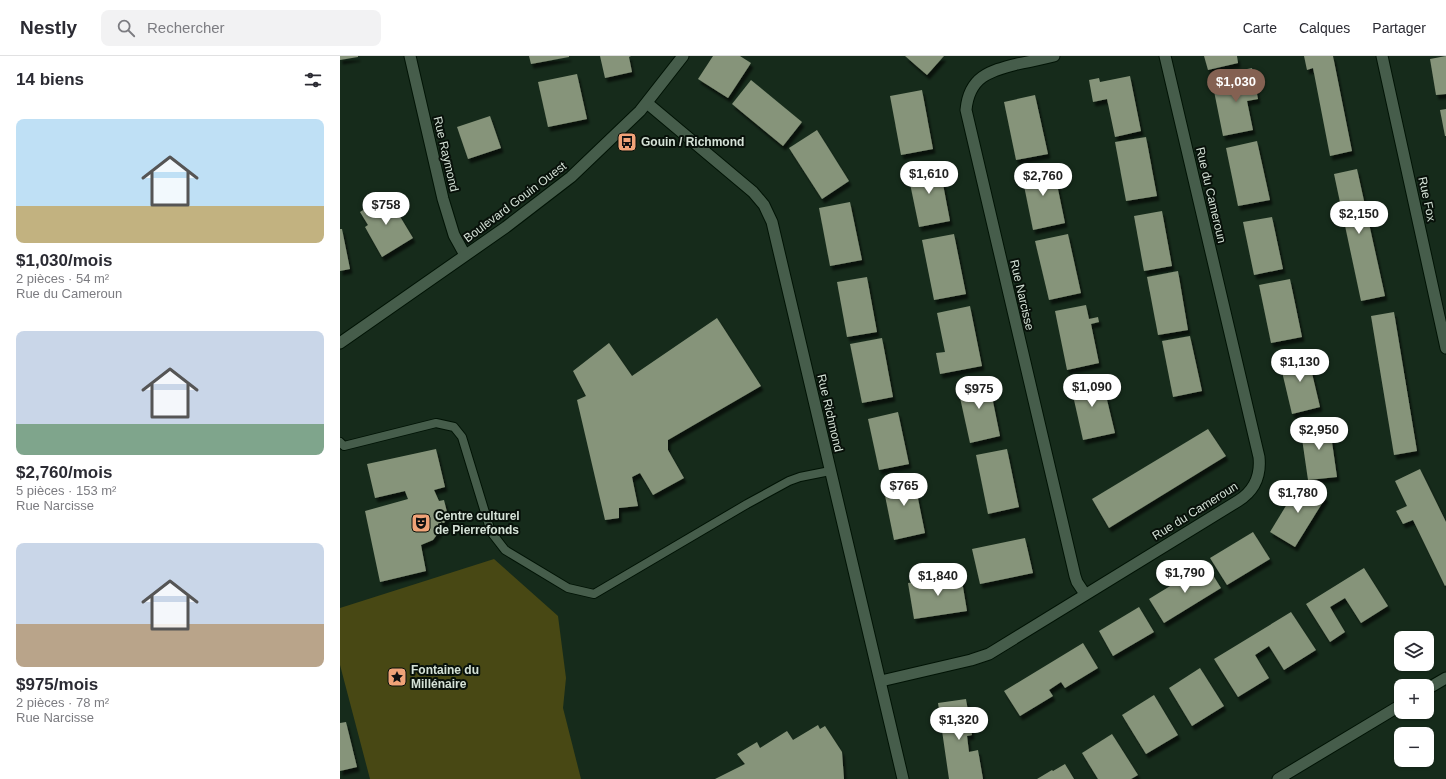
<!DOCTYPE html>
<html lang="fr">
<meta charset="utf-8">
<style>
:root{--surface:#fff;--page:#f2f2f3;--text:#2b2b33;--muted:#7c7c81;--line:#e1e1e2;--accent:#846152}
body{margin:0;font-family:Arial,sans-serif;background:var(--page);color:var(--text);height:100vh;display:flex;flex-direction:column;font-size:15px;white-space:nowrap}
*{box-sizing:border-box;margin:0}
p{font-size:13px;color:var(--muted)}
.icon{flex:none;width:22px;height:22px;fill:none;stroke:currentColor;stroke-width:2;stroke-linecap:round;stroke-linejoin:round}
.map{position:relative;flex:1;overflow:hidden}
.sheet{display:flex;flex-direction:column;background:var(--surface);width:340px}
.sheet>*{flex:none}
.controls{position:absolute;left:1054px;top:575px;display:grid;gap:8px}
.controls a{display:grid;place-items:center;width:40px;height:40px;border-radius:8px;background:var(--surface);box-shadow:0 1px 3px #0004;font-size:20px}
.price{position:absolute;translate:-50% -34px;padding:0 9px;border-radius:14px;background:#fff;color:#222;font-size:13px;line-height:26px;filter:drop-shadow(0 1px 2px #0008)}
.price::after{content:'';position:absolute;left:50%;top:24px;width:12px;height:9px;margin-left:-6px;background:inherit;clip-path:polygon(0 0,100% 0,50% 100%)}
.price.active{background:var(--accent);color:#fff}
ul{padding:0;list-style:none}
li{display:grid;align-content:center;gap:8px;height:212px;padding:0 16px}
li span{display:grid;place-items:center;height:124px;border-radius:8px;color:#555}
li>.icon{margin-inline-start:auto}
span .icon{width:72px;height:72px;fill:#fffc;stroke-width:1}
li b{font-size:17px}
h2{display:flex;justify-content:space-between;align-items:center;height:48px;padding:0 16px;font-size:17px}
header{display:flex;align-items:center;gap:24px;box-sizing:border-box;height:56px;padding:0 20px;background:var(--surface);border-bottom:1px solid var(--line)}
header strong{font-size:19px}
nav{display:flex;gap:22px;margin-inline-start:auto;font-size:14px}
.search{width:280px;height:36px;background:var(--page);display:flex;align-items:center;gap:10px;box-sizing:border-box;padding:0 14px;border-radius:8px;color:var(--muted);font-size:15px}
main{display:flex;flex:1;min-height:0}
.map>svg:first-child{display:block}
.green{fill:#484814}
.building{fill:#86947a;filter:url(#shadow)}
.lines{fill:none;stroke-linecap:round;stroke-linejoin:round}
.service-casing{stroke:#011305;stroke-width:10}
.minor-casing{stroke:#011305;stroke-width:13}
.tertiary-casing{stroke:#011305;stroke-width:13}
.secondary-casing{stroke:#011305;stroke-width:13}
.service{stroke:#465d4b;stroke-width:8}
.minor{stroke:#465d4b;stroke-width:11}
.tertiary{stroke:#465d4b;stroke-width:11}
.secondary{stroke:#465d4b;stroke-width:11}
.labels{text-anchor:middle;stroke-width:4;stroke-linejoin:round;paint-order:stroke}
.poi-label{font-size:12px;font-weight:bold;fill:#d5e2d7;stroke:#08110a;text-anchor:start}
.street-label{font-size:12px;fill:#d5e2d7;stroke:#08110a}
</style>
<header>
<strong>Nestly</strong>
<div class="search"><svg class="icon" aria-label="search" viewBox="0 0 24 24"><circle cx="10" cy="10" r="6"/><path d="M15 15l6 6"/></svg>Rechercher</div>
<nav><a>Carte</a><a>Calques</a><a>Partager</a></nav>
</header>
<main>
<section class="sheet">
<h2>14 biens<svg class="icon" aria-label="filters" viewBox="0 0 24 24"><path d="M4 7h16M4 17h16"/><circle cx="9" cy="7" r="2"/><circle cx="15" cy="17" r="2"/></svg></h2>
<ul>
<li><span style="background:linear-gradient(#bfe0f5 70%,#c2b280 0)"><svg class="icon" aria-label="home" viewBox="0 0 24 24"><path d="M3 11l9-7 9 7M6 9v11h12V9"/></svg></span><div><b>$1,030/mois</b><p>2 pièces · 54 m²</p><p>Rue du Cameroun</p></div></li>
<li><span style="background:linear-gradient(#c9d6e8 75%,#7fa58c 0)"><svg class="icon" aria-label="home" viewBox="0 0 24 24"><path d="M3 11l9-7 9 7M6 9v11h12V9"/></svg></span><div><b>$2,760/mois</b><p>5 pièces · 153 m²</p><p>Rue Narcisse</p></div></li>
<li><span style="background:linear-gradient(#c9d6e8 65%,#b9a48a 0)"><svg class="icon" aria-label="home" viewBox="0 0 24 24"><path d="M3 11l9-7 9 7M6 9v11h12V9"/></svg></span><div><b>$975/mois</b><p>2 pièces · 78 m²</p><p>Rue Narcisse</p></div></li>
</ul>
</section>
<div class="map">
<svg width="1106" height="723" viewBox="0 0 1106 723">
<defs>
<filter id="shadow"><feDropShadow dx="2.5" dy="4.5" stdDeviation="1" flood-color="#0009"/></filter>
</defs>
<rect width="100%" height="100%" fill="#162b1b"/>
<polygon class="green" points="154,503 218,560 226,622 223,652 241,723 30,723 0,609 0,552"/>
<g class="building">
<polygon points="0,0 18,0 18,1 0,4"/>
<polygon points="189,0 229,0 229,1 191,8"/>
<polygon points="260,0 291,0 289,1 292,16 265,22"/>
<polygon points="373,0 400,0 411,7 388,42 358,23"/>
<polygon points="565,0 604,0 587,19"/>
<polygon points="864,0 897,0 898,7 868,14"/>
<polygon points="964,0 993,0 1012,95 990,100 973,12 967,14"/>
<polygon points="1106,0 1106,38 1096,39 1090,3"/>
<polygon points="912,12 918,43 907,45 913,74 883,80 873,30 898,25 897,15"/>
<polygon points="237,18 247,63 208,71 198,26"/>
<polygon points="790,20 801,75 775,81 767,43 753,46 749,24 759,22 760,26"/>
<polygon points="411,24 462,66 443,90 392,48"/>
<polygon points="582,34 593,93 561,99 550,40"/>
<polygon points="695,39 708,98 676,104 664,46"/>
<polygon points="1106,53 1106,80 1105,80 1100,54"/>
<polygon points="150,60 161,92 128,103 117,71"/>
<polygon points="477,74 509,125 482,143 449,92"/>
<polygon points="806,81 817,140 786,145 775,86"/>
<polygon points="917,85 930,144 898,150 886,92"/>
<polygon points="599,107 610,165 579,171 567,113"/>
<polygon points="713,109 725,167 693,174 681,115"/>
<polygon points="1017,113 1045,240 1021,245 994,118"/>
<polygon points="47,139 73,182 42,201 25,171 28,169 20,156"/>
<polygon points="510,146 522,204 490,210 479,152"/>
<polygon points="822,155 832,210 804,215 794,160"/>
<polygon points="932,161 943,213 914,219 903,166"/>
<polygon points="0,173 2,173 10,213 0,215"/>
<polygon points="614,178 626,238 594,244 582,184"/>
<polygon points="728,178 741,237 709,244 695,185"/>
<polygon points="838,215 848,274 818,279 807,221"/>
<polygon points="527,221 537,276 507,281 497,226"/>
<polygon points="950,223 962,281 931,287 919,229"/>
<polygon points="746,249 749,263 758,261 759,266 751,268 759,307 727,314 715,255"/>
<polygon points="630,250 642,310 600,318 596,297 605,296 597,257"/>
<polygon points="1054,256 1077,395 1054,399 1031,260"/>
<polygon points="377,262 421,330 328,384 328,394 344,422 313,439 300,417 292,421 298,450 279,452 279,462 265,464 237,344 246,340 233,315 269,287 292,320"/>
<polygon points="850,280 862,335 833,341 822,285"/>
<polygon points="542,282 553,341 522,347 510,288"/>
<polygon points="967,296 980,351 952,358 939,303"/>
<polygon points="761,319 775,377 743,384 730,326"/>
<polygon points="648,321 660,380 630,387 617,328"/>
<polygon points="558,356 569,408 539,414 528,363"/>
<polygon points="989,365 997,421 968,424 960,369"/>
<polygon points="868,373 886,400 769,472 752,443"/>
<polygon points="96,393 105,431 94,434 99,445 104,444 107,456 107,463 104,467 101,466 99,476 93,484 81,489 86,515 40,526 25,455 68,443 65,435 35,442 27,408"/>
<polygon points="667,393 679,451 648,458 636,399"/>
<polygon points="1080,413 1106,466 1106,529 1105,530 1073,464 1063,468 1056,455 1067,450 1055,425"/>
<polygon points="573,418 585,477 554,484 542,425"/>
<polygon points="961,425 986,441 955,491 930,476"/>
<polygon points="913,476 930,503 887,529 870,502"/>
<polygon points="685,482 693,517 640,528 632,493"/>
<polygon points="866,508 881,532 824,567 809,543"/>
<polygon points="1024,512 1048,550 1021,567 1005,542 990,551 1005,576 990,586 966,548"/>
<polygon points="621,519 627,555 574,563 568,527"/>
<polygon points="799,551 814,576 773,600 759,575"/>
<polygon points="951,556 976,594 944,614 929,590 915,599 929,622 898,641 874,603"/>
<polygon points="743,587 758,612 725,632 721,626 709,634 713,640 680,660 664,635"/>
<polygon points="860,612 884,650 852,670 829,632"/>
<polygon points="814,639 838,679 806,698 782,659"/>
<polygon points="626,643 632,679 627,680 629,696 638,694 643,723 609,723 598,647"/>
<polygon points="6,666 17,711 0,715 0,667"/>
<polygon points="478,669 480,673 485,670 502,696 504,723 375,723 405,708 397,698 417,686 420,692 447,675 453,684"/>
<polygon points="772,678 798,719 791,723 758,723 742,697"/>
<polygon points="725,708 734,723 697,723 712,714 713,715"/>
</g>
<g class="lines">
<defs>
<polyline id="service" points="0,386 4,390 96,367 114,371 122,381 151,476 165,494 228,532 254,538 407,448 449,425 460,421 490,415"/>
<g id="minor">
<polyline points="70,0 103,143 114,179 125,199"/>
<path d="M714,0C701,3 689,6 677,8C649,15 629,21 626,54L735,520L737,526L745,538"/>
<polyline points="1042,0 1106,292"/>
<polyline points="307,47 413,136 424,149 432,166 563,723"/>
<path d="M541,625L631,604L649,598L898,445C914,435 921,420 919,401L825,0"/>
</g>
<polyline id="tertiary" points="0,287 166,171 231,121 300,55 343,0"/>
<g id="secondary">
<polyline points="1087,633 1106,622"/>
<polyline points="938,723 1061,649"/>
</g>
</defs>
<use href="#service" class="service-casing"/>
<use href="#minor" class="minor-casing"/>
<use href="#tertiary" class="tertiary-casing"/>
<use href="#secondary" class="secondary-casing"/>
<use href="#service" class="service"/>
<use href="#minor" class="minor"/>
<use href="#tertiary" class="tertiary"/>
<use href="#secondary" class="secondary"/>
</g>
<defs>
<symbol id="bus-square" viewBox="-11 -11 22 22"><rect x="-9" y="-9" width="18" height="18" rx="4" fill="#f0a378" stroke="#08110a"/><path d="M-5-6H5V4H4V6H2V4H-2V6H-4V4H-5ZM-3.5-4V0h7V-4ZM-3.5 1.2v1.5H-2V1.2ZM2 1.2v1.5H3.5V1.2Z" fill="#111"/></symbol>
<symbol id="theatre-square" viewBox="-11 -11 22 22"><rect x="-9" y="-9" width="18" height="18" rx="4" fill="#f0a378" stroke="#08110a"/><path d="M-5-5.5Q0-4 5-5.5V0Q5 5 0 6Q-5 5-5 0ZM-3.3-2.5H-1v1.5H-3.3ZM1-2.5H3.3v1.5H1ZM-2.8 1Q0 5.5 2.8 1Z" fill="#111"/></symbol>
<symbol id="sight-square" viewBox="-11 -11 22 22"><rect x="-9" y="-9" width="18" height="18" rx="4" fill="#f0a378" stroke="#08110a"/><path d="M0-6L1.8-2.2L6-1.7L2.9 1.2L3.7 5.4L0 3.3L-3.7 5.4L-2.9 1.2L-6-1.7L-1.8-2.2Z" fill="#111"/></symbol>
</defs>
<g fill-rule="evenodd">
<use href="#bus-square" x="276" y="75" width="22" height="22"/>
<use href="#theatre-square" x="70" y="456" width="22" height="22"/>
<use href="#sight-square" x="46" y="610" width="22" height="22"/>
</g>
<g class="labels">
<g class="poi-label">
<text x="301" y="90">Gouin / Richmond</text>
<text x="95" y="464">Centre culturel<tspan x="95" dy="14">de Pierrefonds</tspan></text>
<text x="71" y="618">Fontaine du<tspan x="71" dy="14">Millénaire</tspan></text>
</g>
<g class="street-label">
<text transform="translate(106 98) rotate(77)" y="4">Rue Raymond</text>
<text transform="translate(871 139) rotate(77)" y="4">Rue du Cameroun</text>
<text transform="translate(1087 143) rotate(78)" y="4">Rue Fox</text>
<text transform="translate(175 146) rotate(-37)" y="4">Boulevard Gouin Ouest</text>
<text transform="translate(682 239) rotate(77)" y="4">Rue Narcisse</text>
<text transform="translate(490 357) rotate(77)" y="4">Rue Richmond</text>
<text transform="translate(855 455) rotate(-32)" y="4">Rue du Cameroun</text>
</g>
</g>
</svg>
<div class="controls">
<a><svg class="icon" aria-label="layers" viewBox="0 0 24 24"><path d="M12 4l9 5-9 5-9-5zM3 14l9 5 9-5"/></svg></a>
<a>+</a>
<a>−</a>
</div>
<b class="price active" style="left:896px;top:47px">$1,030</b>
<b class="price" style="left:589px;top:139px">$1,610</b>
<b class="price" style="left:703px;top:141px">$2,760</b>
<b class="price" style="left:46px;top:170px">$758</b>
<b class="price" style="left:1019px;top:179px">$2,150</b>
<b class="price" style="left:960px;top:327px">$1,130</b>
<b class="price" style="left:752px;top:352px">$1,090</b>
<b class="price" style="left:639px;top:354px">$975</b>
<b class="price" style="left:979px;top:395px">$2,950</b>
<b class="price" style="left:564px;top:451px">$765</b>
<b class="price" style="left:958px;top:458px">$1,780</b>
<b class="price" style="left:845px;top:538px">$1,790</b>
<b class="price" style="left:598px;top:541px">$1,840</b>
<b class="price" style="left:619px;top:685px">$1,320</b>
</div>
</main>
